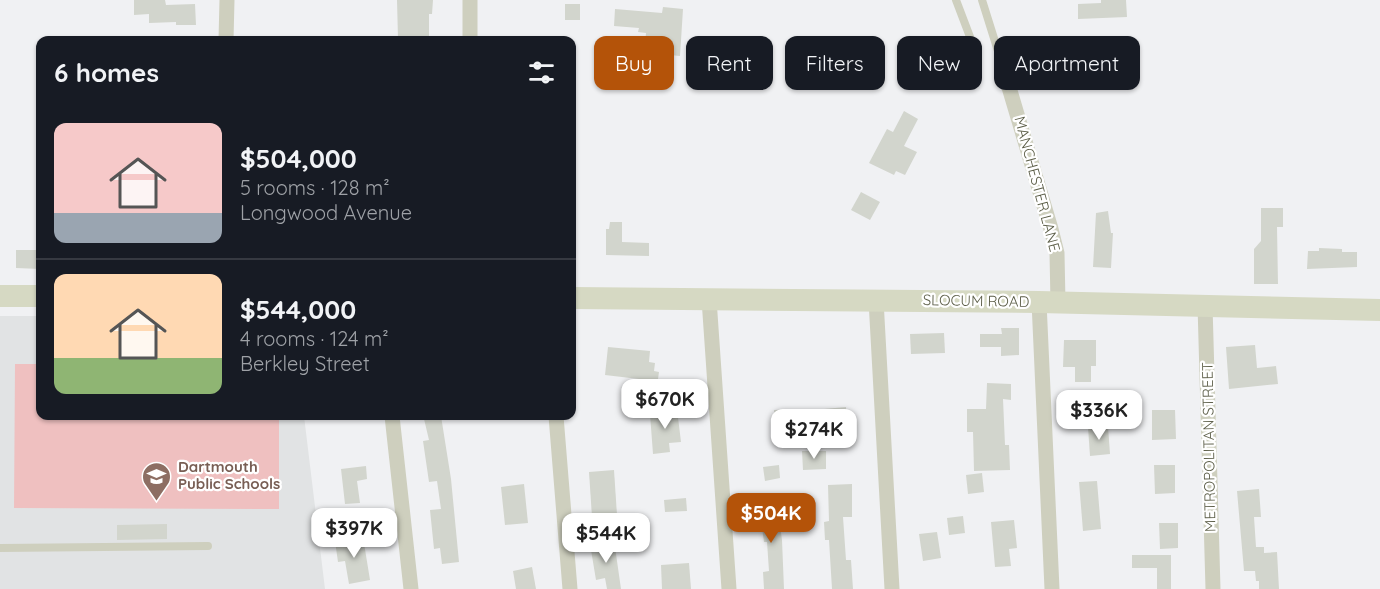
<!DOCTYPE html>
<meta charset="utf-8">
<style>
:root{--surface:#171b24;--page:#242831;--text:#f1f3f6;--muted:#9ea1a6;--line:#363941;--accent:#b45309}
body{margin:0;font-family:Quicksand,sans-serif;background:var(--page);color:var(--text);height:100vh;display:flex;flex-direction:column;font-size:22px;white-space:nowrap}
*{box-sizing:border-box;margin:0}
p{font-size:20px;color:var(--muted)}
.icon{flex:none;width:33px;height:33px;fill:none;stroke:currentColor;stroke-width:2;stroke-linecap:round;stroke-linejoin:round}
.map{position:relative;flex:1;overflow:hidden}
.drawer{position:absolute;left:36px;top:36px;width:540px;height:384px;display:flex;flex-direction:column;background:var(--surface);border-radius:12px;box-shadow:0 2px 4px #0004}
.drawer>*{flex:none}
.guide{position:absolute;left:594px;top:36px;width:570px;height:54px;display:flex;gap:12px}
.price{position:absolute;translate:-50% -51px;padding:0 14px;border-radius:12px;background:#fff;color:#222;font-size:20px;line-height:39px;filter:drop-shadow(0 2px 3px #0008)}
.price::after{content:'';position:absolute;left:50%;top:36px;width:18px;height:14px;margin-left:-9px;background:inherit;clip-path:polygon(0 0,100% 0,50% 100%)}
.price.on{background:var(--accent);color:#fff}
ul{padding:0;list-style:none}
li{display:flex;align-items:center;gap:18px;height:150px;padding:0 18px}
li+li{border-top:2px solid var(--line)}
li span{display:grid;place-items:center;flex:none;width:168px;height:120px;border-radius:12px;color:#555}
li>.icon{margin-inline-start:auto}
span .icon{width:72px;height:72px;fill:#fffc;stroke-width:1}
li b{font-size:26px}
h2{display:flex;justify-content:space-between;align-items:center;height:72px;padding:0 18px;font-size:26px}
.pill{padding:0 21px;border-radius:12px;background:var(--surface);box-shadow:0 2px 4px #0004;font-size:21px;line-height:54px}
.pill.on{background:var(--accent);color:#fff}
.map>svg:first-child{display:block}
.education{fill:#e1e3e4}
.green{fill:#efc0c0}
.building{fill:#d2d5cd}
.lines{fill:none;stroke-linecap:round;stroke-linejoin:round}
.lane{stroke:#cecfbe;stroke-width:8}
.street{stroke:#cecfbe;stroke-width:15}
.secondary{stroke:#d6d9c3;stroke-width:22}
.labels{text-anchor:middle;stroke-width:4.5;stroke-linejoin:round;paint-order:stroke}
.street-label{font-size:15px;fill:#5c5e48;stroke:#fff}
.education-label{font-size:15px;font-weight:bold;fill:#785e54;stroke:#fff;text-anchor:start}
</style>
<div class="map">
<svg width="1380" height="589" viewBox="0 0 1380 589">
<rect width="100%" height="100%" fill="#f0f1f3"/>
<polygon class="education" points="0,316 40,316 40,416 304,416 325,589 0,589"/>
<polygon class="green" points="15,364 40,364 40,416 279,416 279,509 14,508"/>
<g class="building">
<polygon points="134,0 165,0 166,5 195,4 196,25 176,25 176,22 149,23 149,14 134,15"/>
<polygon points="397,0 433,0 432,14 429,14 429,38 398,39"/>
<polygon points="1101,0 1126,0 1127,17 1078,19 1078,4 1101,3"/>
<rect x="565" y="4" width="15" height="16"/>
<polygon points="663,7 683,9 680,56 659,54 660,46 645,45 646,33 638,32 639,28 614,26 615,9 662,13"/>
<polygon points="904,111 918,119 904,146 917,152 905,175 896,171 894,175 869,163 887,129 893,132"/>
<polygon points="861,192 880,202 870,220 851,210"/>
<polygon points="1261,208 1283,208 1283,227 1277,227 1278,284 1254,284 1254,249 1261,241"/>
<polygon points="1108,211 1111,233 1113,233 1111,268 1093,267 1096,213"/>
<polygon points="610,222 622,222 622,242 649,243 649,256 606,255 606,229 609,229"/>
<polygon points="1319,248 1342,249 1342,252 1357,252 1357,267 1307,269 1308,251 1319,251"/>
<polygon points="16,250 40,250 40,269 16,268"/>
<polygon points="1001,328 1019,328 1019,355 1001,356 1001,347 980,347 980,334 1002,334"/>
<polygon points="944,333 945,353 911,354 910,334"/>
<polygon points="1064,340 1096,340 1096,366 1091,366 1091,382 1075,382 1075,367 1063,367"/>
<polygon points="1255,345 1257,368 1276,366 1278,384 1229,389 1226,347"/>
<polygon points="608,347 650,351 649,362 655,363 654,371 659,372 657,386 638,384 639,379 605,375"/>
<polygon points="987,383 1011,384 1011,400 1003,399 1005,445 1009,445 1010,470 974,471 973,432 967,432 967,409 986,409"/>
<polygon points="846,407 847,438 827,440 824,409"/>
<polygon points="677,409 681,442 669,443 670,452 653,454 650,414 660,413 659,410"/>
<polygon points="795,409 797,439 776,440 774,410"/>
<polygon points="1152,410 1175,410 1176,439 1152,440"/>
<polygon points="441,416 451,479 459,562 442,564 440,548 434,549 430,510 441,509 437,481 429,482 423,441 429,440 424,419"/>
<polygon points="1108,426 1110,454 1090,456 1088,427"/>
<polygon points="802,451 826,451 826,469 803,470"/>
<polygon points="779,465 780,478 765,481 763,467"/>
<polygon points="1154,465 1175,465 1175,493 1155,494"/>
<polygon points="366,466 367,479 357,481 360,503 345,504 341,469"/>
<polygon points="614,470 617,515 592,517 589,472"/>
<polygon points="982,473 984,492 968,494 966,475"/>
<polygon points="1097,481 1101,529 1083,531 1079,482"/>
<polygon points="524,484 528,523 505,525 501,487"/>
<polygon points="852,484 852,517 843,517 846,560 851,560 853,589 832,589 829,540 825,540 824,522 829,521 828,485"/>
<polygon points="1259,489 1261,517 1254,517 1256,547 1264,547 1264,553 1277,552 1279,589 1259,589 1259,581 1256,581 1255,571 1244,571 1237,491"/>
<polygon points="686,498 687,511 665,512 664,500"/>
<polygon points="777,504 782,540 784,589 764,589 763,572 769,571 767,542 764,542 762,528 758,528 757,523 752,524 750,507"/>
<polygon points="963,516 965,533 949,535 947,518"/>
<polygon points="1014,520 1017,548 1009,549 1011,566 995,567 991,522"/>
<polygon points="1159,523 1178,523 1178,548 1160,549"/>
<polygon points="167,524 167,539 117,540 117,525"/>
<polygon points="937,532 941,558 923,561 919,534"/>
<polygon points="363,537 370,580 349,584 345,561 338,562 335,541"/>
<polygon points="614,540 621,589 607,589 605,578 596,580 590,544"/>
<polygon points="1132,555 1171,555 1171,589 1157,589 1157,568 1132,568"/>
<polygon points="689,563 691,589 662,589 661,565"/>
<polygon points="532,567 536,589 516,589 513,571"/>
</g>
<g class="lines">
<g class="lane">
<polyline points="956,0 975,50"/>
<polyline points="982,0 1003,67"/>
<polyline points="0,548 208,546"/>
</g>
<g class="street">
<polyline points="226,40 227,0"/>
<polyline points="470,40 470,0"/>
<polyline points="1003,67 1051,229 1057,253 1058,303"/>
<polyline points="709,299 729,589"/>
<polyline points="876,300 892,589"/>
<polyline points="1039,302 1052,589"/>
<polyline points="1205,305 1213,589"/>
<polyline points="392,416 411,589"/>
<polyline points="556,416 570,589"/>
</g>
<g class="secondary">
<polyline points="0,296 40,296"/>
<polyline points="572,298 1039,302 1380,310"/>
</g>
</g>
<defs>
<symbol id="school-pin" viewBox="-11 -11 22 30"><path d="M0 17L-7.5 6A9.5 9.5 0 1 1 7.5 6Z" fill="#8d6e63" stroke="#fff"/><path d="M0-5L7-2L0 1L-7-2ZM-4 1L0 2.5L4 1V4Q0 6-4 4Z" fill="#fff"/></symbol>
</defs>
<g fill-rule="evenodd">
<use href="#school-pin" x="140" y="460" width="33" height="45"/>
</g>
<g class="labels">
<g class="street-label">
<text transform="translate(1037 184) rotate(75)" y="5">MANCHESTER LANE</text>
<text transform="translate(976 301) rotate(1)" y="5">SLOCUM ROAD</text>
<text transform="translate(1209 447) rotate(-91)" y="5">METROPOLITAN STREET</text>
</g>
<g class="education-label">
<text x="178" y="472">Dartmouth<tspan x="178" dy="17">Public Schools</tspan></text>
</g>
</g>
</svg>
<b class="price" style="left:665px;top:430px">$670K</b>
<b class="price" style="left:1099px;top:441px">$336K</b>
<b class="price" style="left:814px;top:460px">$274K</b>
<b class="price on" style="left:771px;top:544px">$504K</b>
<b class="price" style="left:354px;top:559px">$397K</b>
<b class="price" style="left:606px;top:564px">$544K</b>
<div class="guide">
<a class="pill on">Buy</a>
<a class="pill">Rent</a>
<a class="pill">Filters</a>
<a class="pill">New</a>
<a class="pill">Apartment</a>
</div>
<section class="drawer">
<h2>6 homes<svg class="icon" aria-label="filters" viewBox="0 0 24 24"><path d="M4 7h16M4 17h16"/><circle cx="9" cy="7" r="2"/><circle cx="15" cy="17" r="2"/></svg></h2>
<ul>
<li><span style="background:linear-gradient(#f6c9c9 75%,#9aa5b1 0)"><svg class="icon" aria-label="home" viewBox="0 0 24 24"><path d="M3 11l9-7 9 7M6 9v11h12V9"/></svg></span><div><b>$504,000</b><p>5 rooms · 128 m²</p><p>Longwood Avenue</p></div></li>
<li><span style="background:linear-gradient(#ffd9b3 70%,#8fb573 0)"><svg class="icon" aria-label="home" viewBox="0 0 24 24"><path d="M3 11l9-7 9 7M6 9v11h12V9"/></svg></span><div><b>$544,000</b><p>4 rooms · 124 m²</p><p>Berkley Street</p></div></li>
</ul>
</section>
</div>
